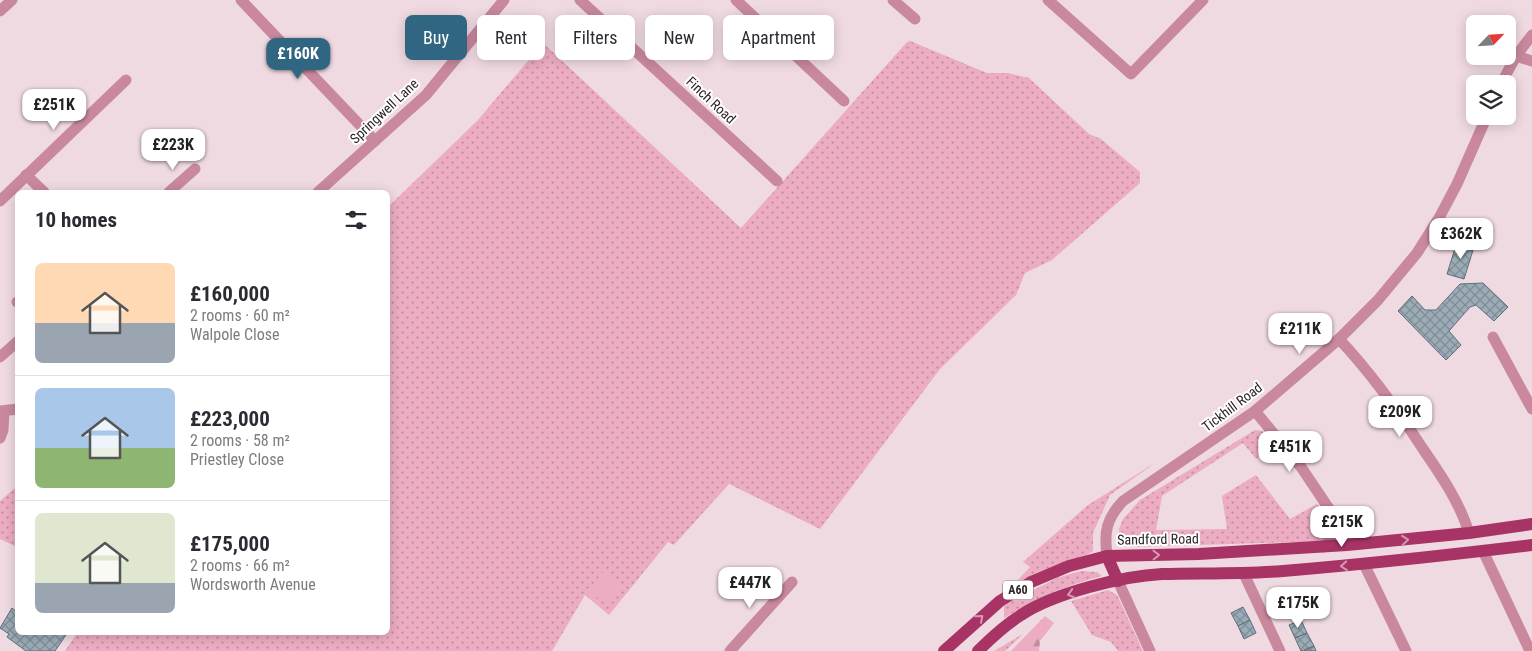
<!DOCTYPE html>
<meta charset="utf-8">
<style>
:root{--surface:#fff;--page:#f7f7f7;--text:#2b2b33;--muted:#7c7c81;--line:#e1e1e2;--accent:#316682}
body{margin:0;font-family:"Roboto Condensed",sans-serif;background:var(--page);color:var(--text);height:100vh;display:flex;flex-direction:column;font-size:19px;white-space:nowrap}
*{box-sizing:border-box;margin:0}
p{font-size:16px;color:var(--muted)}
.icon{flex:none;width:28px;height:28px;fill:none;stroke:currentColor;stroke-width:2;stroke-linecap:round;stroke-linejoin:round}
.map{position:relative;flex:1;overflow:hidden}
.panel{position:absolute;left:15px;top:190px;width:375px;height:445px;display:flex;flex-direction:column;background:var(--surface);border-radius:8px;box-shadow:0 2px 12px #0003}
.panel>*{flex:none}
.top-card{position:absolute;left:405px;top:15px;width:475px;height:45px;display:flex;gap:10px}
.needle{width:32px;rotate:65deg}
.tools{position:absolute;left:1466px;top:15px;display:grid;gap:10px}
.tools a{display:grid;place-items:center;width:50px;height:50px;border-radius:8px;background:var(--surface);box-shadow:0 2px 12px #0003;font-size:25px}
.price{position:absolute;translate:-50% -42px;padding:0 11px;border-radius:10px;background:#fff;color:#222;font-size:16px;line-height:32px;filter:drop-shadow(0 1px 2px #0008)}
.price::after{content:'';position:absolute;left:50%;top:30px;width:15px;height:11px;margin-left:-8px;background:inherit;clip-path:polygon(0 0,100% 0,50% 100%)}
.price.current{background:var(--accent);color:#fff}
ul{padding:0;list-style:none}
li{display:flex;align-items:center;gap:15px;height:125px;padding:0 20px}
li+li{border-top:1px solid var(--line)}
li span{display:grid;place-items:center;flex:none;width:140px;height:100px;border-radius:8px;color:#555}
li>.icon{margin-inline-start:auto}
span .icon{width:60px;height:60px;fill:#fffc;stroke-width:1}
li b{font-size:21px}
h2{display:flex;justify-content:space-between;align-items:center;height:60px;padding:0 20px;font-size:21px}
.chip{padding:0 18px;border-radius:8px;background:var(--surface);box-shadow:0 2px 12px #0003;font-size:18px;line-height:45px}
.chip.current{background:var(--accent);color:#fff}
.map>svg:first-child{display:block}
.grass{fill:url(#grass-dots)}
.forest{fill:url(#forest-firs)}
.park{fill:#ecacc1}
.building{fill:url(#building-cross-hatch);stroke:#5d6e78}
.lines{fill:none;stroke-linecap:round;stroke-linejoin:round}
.minor{stroke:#c9889d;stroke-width:11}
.major{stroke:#a83466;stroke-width:12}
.oneway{stroke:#d49ab2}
.labels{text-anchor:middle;stroke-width:4;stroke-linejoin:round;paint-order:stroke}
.shield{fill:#fff;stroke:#6b6667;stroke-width:1}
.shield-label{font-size:12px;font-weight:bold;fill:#2c2426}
.street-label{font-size:14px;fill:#2c2426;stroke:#fff}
</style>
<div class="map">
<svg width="1532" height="651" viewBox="0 0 1532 651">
<defs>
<pattern id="grass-dots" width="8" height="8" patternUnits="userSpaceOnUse" patternTransform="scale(1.25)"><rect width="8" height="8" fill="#ecacc1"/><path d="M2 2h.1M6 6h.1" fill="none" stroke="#bf8c9d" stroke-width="1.8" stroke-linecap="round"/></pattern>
<pattern id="forest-firs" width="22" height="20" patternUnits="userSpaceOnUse" patternTransform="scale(1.25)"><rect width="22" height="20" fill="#ecacc1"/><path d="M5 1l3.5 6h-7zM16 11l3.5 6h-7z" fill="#bf8c9d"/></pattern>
<pattern id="building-cross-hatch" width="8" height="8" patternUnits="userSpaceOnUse" patternTransform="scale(1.25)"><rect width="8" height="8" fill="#9bacb7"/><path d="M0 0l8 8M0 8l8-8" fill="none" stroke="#7f8c95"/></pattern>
</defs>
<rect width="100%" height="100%" fill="#f0dae1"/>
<g class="grass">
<polygon points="910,41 987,73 1008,73 1029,78 1089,134 1101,139 1140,172 1140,183 1052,260 1025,273 1016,295 940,369 820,529 729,484 674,545 668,542 609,615 585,595 552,651 65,651 77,633 388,632 388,207 478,120 543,43 741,228 907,42"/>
<polygon points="1255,430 1262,431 1274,445 1256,459 1243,443 1162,496 1156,530 1227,529 1222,496 1256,475 1290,519 1317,504 1331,522 1333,531 1324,541 1132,547 1120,540 1119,529 1123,519 1140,500"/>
<polygon points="1155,463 1110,495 1093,533 1093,551 1085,556 1038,572 1014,584 1030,567 1023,562 1088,505"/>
<polygon points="17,486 17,547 0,539 0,501"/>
<path d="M1081,571L1097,572L1102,576C1064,586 1037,598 1004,618V605L1057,578Z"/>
<polygon points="1108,590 1117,595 1143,651 1118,651 1111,642 1092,635 1071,601"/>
<polygon points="1023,634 1005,651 994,651"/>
</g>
<polygon class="forest" points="1045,616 1054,623 1040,641 1039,651 1011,651"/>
<polygon class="park" points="603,571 624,585 609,606 589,592"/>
<g class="building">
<polygon points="1457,242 1474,247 1464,279 1447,274"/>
<polygon points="1483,283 1508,307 1494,321 1476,305 1470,307 1449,331 1461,345 1446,360 1398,311 1412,296 1425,310 1436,310 1460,284"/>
<polygon points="1243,607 1250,620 1238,626 1231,613"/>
<polygon points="12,608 18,613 18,632 68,632 55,651 26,651 7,637 9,634 0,628"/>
<polygon points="1250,620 1256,633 1244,639 1238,626"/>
<polygon points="1301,620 1307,633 1295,638 1289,625"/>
<polygon points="1307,633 1314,646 1301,651 1295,638"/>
<polygon points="1314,646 1316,651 1304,651"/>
</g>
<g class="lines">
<g class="minor">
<polyline points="241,0 375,141"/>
<polyline points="580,0 777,181"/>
<polyline points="736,0 844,101"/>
<polyline points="893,0 915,19"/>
<polyline points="1048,0 1131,74 1203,0"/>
<polyline points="0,11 12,0"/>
<polyline points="1516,56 1532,61"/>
<polyline points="1501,84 1516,56 1532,35"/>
<polyline points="26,175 44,192"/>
<polyline points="169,192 195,169"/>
<polyline points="318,192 426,95 504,0"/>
<polyline points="0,201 126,80"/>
<polyline points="17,302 18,302"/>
<polyline points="1493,337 1532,409"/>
<path d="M1339,339C1372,374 1397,409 1423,449C1441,475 1460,503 1469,533"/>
<polyline points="0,357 18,341"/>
<polyline points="0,411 18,409"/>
<polyline points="1255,411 1301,467 1340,525"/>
<polyline points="0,438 3,430 4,411"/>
<polyline points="1323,547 1336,536 1340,525 1351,538 1361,544"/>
<polyline points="1483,551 1530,651"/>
<path d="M1107,556C1104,532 1106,519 1123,501L1255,411L1339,339L1378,300L1417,253L1439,218L1457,184L1487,116"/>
<polyline points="1364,564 1406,651"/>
<polyline points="1244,574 1280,651"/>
<polyline points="1118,581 1150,651"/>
<polyline points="730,651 792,582"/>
</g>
<g class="major">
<polyline points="1107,556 1118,581"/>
<polyline points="944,651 1000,601 1031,582 1069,566 1107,556 1199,554 1347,545 1469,533 1532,524"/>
<path d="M978,651C991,638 1005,625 1021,615C1054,593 1123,576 1162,574C1203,573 1243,574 1283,571C1366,564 1449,555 1532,545"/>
</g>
</g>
<defs><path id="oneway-chevron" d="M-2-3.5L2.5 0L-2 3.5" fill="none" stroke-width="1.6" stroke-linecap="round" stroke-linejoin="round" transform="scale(1.25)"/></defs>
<g class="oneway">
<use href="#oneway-chevron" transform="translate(1405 540) rotate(-6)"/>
<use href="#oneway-chevron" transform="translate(1156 555) rotate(-1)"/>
<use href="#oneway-chevron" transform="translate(1344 566) rotate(175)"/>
<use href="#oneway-chevron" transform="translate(1071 594) rotate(164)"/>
<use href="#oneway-chevron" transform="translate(980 618) rotate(-41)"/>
</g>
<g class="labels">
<rect class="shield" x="1003" y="580.5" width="30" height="19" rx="4"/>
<g class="shield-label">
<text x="1018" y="594">A60</text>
</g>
<g class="street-label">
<text transform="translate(711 100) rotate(43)" y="5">Finch Road</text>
<text transform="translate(384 111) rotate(-43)" y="5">Springwell Lane</text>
<text transform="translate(1232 407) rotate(-37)" y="5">Tickhill Road</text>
<text transform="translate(1158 539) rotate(-1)" y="5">Sandford Road</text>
</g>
</g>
</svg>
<div class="tools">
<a><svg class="needle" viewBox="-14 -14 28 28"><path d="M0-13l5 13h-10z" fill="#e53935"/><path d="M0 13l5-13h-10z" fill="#7c7c81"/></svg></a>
<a><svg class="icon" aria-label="layers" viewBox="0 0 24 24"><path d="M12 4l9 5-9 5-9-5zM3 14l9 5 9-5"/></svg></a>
</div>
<b class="price current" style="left:298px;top:80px">£160K</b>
<b class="price" style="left:54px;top:131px">£251K</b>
<b class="price" style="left:173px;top:171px">£223K</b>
<b class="price" style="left:1461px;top:260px">£362K</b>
<b class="price" style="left:1300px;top:355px">£211K</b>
<b class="price" style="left:1400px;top:438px">£209K</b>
<b class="price" style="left:1290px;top:473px">£451K</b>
<b class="price" style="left:1342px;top:548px">£215K</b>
<b class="price" style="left:750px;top:609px">£447K</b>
<b class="price" style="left:1298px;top:629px">£175K</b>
<div class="top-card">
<a class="chip current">Buy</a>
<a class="chip">Rent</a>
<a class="chip">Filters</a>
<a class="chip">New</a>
<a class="chip">Apartment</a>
</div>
<section class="panel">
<h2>10 homes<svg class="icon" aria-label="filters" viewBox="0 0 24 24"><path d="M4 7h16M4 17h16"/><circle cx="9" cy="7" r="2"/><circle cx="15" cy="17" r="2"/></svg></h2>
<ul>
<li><span style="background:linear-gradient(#ffd9b3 60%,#9aa5b1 0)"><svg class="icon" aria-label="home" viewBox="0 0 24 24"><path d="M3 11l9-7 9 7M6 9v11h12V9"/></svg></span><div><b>£160,000</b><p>2 rooms · 60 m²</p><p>Walpole Close</p></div></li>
<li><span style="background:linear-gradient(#a9c7e8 60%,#8fb573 0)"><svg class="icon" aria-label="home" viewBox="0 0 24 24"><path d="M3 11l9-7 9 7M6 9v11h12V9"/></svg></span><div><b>£223,000</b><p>2 rooms · 58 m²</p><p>Priestley Close</p></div></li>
<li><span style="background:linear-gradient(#dfe7d0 70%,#9aa5b1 0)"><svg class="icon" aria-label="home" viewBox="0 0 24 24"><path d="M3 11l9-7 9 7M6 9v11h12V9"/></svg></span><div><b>£175,000</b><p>2 rooms · 66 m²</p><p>Wordsworth Avenue</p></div></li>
</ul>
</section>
</div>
